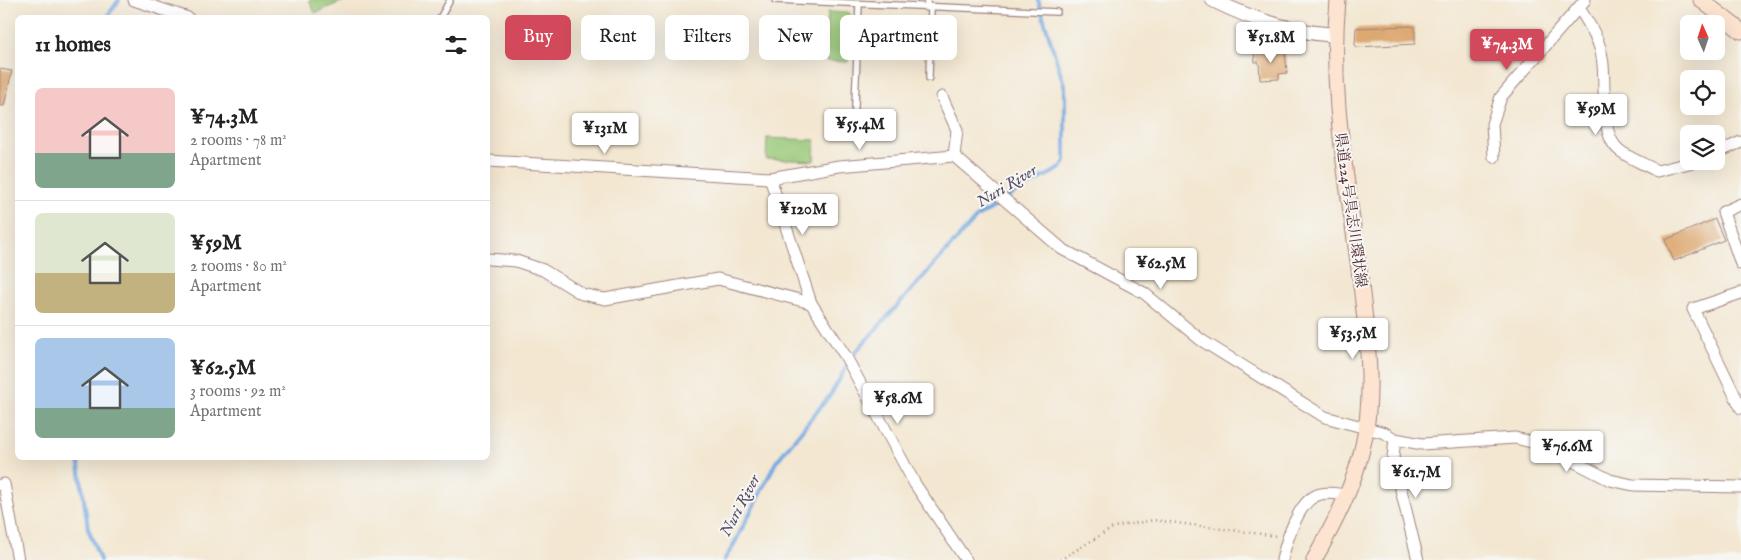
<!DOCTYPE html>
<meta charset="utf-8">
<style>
:root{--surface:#fff;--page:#f6f6f6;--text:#222;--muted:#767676;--line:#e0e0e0;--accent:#d1495b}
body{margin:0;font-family:"IM FELL English","Noto Serif JP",serif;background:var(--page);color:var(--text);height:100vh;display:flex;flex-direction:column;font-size:19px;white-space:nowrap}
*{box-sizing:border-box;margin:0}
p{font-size:16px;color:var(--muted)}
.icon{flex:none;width:28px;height:28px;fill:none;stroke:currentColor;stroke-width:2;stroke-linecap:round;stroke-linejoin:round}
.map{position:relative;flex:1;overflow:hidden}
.drawer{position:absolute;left:15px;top:15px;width:475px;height:445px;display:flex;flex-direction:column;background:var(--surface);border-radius:8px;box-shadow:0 5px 20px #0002}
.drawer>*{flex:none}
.banner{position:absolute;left:505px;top:15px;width:475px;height:45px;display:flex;gap:10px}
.needle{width:32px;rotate:357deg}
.buttons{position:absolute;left:1680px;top:15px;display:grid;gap:10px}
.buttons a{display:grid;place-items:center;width:45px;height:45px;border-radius:8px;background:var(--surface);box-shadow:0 5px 20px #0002;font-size:25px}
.price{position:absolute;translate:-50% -42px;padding:0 11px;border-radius:5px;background:#fff;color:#222;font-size:16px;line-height:32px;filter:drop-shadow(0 1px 2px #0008)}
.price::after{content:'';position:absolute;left:50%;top:30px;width:15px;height:11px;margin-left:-8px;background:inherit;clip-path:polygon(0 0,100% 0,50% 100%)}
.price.selected{background:var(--accent);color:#fff}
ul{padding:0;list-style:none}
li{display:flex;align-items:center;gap:15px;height:125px;padding:0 20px}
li+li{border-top:1px solid var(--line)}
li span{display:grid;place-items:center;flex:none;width:140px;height:100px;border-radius:8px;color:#555}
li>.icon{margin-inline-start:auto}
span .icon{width:60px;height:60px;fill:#fffc;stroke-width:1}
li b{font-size:21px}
h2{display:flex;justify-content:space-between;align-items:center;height:60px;padding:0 20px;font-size:21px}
.tag{padding:0 18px;border-radius:8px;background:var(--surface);box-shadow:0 5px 20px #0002;font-size:18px;line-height:45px}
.tag.selected{background:var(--accent);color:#fff}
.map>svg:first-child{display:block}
.green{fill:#98c877;stroke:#717451}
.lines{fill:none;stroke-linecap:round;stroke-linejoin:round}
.stream{stroke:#76a9e2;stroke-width:4}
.building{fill:#dda972}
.service-casing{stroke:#9e837e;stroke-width:8}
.minor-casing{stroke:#9e837e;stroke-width:13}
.tertiary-casing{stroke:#9e837e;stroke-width:16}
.secondary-casing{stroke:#9e837e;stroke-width:17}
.path{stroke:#9e837e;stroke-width:2.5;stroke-dasharray:1 4;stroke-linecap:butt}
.service{stroke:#fff;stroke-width:5.5}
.minor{stroke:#fff;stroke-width:11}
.tertiary{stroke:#fff;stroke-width:14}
.secondary{stroke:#fde4d1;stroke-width:15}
.labels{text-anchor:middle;stroke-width:4;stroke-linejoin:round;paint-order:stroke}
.street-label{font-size:15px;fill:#4a1f2b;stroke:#f6f6f2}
.water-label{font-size:16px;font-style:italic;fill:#594f6b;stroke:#f6f6f2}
</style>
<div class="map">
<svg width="1741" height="560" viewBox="0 0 1741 560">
<rect width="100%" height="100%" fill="#f6f6f2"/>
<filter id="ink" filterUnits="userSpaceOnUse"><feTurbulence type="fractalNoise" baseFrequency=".02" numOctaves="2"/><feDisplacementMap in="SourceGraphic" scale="10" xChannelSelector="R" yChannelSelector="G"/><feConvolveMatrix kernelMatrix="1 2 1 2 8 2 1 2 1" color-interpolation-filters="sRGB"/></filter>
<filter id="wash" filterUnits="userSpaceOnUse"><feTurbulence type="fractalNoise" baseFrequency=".0096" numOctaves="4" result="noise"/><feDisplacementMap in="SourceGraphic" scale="20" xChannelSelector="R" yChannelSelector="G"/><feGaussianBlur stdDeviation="1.12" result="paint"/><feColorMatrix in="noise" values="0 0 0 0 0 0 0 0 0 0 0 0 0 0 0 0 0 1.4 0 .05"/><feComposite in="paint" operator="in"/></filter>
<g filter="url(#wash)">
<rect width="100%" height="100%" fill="#f3e7d1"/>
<g class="green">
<polygon points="309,0 346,0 315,13"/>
<polygon points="828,12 850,13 848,62 826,61"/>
<polygon points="767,138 815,140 814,161 766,159"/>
</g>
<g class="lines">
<g class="stream">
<polyline points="106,18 119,0"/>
<polyline points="852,356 977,217 1016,192 1061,168 1065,161 1065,88 1038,0"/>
<polyline points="78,458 88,528 100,560"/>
<polyline points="724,560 732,548 776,462 831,394 847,366"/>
</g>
</g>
<g id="blocks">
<g class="building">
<polygon points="1413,26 1415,27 1415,44 1357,47 1355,45 1356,28"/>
<polygon points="1285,50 1287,73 1279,74 1279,79 1260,80 1259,62 1255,62 1254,52"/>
<polygon points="0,69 12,71 4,106 0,106"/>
<polygon points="1715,219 1724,240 1674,261 1665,240"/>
</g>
</g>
</g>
<g filter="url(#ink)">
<use href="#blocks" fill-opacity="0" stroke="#9e837e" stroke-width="1"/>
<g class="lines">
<defs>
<g id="service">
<polyline points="775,0 1057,12"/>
<polyline points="927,8 927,0"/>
<polyline points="440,18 450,0"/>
<polyline points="929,78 931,8"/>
<polyline points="854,130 859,5"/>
</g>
<g id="minor">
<polyline points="134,0 188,18"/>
<path d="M1579,8C1589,24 1599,38 1602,57C1607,81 1598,133 1619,150C1630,159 1645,164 1657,171L1697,161"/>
<polyline points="942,97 957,130 954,156"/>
<polyline points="1716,153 1741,142"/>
<polyline points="1494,157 1492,124 1501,97 1585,0"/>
<polyline points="488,161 770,178 839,166 954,156 1062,249 1144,293 1201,340 1325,417 1385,433 1395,439 1422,444 1515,438 1540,444 1610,480 1633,485 1741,487"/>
<polyline points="770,178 811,303 846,357 915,484 966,560"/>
<polyline points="1741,204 1723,212 1741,264"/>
<polyline points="488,259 516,261 543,270 582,294 605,299 718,279 811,303"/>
<polyline points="1741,293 1693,309 1741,408"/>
<polyline points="1395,439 1393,457 1418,560"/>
<polyline points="0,485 4,484 18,560"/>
<path d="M1282,560C1286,542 1299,497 1321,494C1328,492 1338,494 1345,495"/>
</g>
<path id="tertiary" d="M1213,0C1252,20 1291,32 1335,35"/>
<g id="secondary">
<polyline points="1701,0 1741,31"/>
<path d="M1314,560C1333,526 1355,484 1363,445C1374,397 1368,343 1362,294C1351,194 1328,102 1338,0"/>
</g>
</defs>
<use href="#service" class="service-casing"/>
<use href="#minor" class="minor-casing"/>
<use href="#tertiary" class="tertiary-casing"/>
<use href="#secondary" class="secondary-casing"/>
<polyline class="path" points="1060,560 1114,527 1154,520 1277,536"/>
<use href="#service" class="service"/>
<use href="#minor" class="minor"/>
<use href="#tertiary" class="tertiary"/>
<use href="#secondary" class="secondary"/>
</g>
</g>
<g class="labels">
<g class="street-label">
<text transform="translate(1351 210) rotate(82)" y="5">県道224号具志川環状線</text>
</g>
<g class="water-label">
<text transform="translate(1006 185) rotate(-31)" y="6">Nuri River</text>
<text transform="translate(739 505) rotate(-62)" y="6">Nuri River</text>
</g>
</g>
</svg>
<div class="buttons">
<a><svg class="needle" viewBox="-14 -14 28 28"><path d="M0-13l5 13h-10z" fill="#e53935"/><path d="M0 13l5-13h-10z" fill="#767676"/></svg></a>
<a><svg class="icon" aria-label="locate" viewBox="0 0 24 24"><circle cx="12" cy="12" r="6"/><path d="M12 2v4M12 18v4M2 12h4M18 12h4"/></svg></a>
<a><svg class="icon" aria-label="layers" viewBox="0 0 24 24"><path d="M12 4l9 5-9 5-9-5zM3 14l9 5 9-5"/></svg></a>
</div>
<b class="price" style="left:1271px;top:64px">¥51.8M</b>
<b class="price selected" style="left:1507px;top:71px">¥74.3M</b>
<b class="price" style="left:1596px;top:136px">¥59M</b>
<b class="price" style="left:860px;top:151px">¥55.4M</b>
<b class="price" style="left:605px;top:155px">¥131M</b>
<b class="price" style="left:803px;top:236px">¥120M</b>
<b class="price" style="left:1161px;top:290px">¥62.5M</b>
<b class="price" style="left:1353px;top:360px">¥53.5M</b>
<b class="price" style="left:898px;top:425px">¥58.6M</b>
<b class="price" style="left:1567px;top:473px">¥76.6M</b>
<b class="price" style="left:1416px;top:499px">¥61.7M</b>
<div class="banner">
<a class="tag selected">Buy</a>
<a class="tag">Rent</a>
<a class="tag">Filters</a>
<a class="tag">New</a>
<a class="tag">Apartment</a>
</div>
<section class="drawer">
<h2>11 homes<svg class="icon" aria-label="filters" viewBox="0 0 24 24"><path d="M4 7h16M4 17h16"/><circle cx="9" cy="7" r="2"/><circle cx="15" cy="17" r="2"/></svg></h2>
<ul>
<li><span style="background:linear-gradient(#f6c9c9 65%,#7fa58c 0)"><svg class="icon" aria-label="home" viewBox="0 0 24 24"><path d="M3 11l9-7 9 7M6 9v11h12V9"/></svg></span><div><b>¥74.3M</b><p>2 rooms · 78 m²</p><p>Apartment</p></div></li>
<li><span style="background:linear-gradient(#dfe7d0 60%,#c2b280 0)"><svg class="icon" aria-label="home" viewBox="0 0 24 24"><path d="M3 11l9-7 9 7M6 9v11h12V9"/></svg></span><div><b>¥59M</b><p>2 rooms · 80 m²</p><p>Apartment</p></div></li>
<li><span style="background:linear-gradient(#a9c7e8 70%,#7fa58c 0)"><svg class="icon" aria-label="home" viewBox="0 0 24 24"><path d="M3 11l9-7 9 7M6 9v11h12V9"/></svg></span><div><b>¥62.5M</b><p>3 rooms · 92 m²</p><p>Apartment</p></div></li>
</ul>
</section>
</div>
